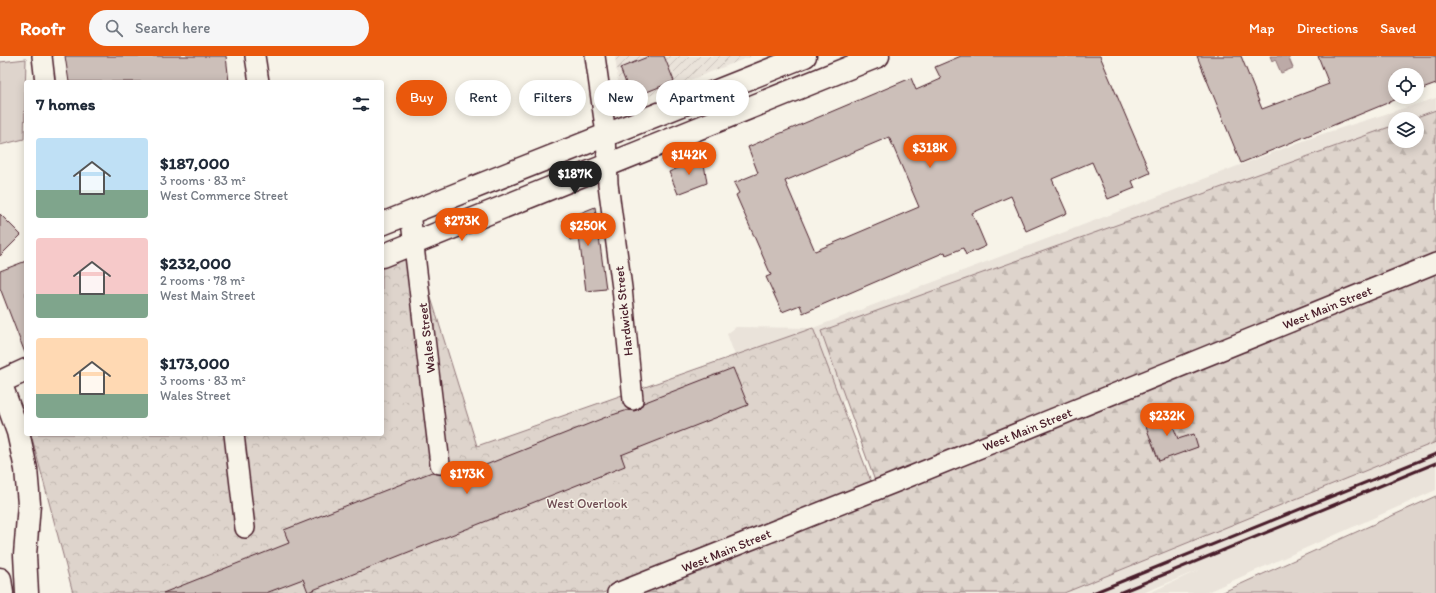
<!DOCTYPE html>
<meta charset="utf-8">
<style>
:root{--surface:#fff;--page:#f6f6f7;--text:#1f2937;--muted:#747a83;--accent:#ea580c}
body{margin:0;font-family:Itim,sans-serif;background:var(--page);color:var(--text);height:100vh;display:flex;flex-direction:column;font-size:15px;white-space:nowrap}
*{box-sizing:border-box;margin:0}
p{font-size:13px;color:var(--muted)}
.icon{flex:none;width:22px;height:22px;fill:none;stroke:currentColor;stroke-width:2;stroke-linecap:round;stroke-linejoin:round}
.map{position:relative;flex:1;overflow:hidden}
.panel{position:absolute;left:24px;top:24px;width:360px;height:356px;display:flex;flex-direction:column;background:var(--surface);border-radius:4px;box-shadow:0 2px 10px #0003}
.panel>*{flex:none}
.banner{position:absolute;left:396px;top:24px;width:380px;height:36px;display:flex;gap:8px}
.fabs{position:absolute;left:1388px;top:12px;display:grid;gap:8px}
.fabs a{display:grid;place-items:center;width:36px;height:36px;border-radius:50%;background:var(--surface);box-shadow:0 2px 10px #0003;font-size:20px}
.price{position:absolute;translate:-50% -34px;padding:0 9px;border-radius:14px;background:var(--accent);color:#fff;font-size:13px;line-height:26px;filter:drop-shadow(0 1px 2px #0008)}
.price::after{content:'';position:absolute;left:50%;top:24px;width:12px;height:9px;margin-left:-6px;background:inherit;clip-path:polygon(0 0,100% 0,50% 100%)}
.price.on{background:#222;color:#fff}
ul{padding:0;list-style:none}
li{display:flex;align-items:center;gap:12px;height:100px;padding:0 12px}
li span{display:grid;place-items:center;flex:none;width:112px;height:80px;border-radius:4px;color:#555}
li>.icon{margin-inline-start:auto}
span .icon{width:48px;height:48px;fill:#fffc;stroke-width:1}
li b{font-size:17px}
h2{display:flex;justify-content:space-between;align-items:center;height:48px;padding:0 12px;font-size:17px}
.pill{padding:0 14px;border-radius:18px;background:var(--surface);box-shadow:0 2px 10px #0003;font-size:14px;line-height:36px}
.pill.on{background:var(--accent);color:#fff}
header{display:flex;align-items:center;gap:24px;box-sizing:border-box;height:56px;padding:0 20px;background:var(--accent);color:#fff}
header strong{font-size:19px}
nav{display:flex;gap:22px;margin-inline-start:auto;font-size:14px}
.search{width:280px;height:36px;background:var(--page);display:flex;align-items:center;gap:10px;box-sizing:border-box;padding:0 14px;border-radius:22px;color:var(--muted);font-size:15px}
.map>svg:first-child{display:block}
.built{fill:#eae3da;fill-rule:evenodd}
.industrial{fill:url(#industrial-furrows)}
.grass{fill:#ded4cc;stroke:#947a7c}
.forest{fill:url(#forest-firs);stroke:#947a7c}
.park{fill:url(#park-crowns);stroke:#947a7c}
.water{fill:#bcaaa7;stroke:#8e7275}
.building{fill:#ccbfb9;stroke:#4a1f2b;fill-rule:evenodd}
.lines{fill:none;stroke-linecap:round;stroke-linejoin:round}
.minor-casing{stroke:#4a1f2b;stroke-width:22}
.major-casing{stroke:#4a1f2b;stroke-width:25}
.minor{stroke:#f7f3e8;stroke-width:19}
.major{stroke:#f7f3e8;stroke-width:22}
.rail{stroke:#4a1f2b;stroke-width:3}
.labels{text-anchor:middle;stroke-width:3;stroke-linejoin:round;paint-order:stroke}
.street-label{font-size:13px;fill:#4a1f2b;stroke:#f7f3e8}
.park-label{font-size:13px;fill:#6f4c53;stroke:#f7f3e8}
</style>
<header>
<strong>Roofr</strong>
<div class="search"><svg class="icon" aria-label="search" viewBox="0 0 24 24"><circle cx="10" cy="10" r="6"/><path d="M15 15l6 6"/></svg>Search here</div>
<nav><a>Map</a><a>Directions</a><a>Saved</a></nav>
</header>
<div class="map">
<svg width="1436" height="537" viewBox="0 0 1436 537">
<defs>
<pattern id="industrial-furrows" width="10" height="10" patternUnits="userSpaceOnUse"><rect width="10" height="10" fill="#eae3da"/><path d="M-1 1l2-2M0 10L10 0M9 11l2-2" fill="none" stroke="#cac2bb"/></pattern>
<pattern id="forest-firs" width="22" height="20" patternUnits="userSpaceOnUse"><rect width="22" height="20" fill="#ded4cc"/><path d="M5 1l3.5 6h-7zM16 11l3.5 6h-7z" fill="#c0b6af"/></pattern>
<pattern id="park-crowns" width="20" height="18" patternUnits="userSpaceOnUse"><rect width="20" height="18" fill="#ded4cc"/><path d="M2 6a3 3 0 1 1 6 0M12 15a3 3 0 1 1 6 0" fill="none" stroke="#c0b6af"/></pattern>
</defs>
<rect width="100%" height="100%" fill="#f7f3e8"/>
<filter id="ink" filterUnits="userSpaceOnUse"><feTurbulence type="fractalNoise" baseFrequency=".025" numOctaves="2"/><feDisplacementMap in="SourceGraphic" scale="8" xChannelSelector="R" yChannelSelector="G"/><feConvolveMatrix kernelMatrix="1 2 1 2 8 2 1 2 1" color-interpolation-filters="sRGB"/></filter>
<g filter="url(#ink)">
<g class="built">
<path d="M1436,42V119L799,362L760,368L727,278L736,271L813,272L1319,79ZM1395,63H1417V85H1395Z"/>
<polygon points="1436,339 1436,434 1205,537 1149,537 1201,513 1143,537 927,537"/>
</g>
<polygon class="industrial" points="615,0 752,0 636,45 624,40 619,32"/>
<g class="grass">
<polygon points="26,3 24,83 0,89 0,6"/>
<polygon points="1436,440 1436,537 1221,537"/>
</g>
<polygon class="forest" points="1436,54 1436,386 1064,537 640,537 880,439 821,275 1395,69 1395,85 1417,85 1417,63 1411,63"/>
<polygon class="park" points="414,187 477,390 813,272 872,428 603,537 73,537 31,378 382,378 382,202"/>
<polygon class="water" points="1270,0 1288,0 1293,12 1281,17 1275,3 1272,5"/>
<g class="building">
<polygon points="65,0 226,0 229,26 69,26"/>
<polygon points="650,0 664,0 674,25 632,42 620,12"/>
<path d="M961,0H1100L1150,117L1132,125L1135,132L1108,143L1092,106L1052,123L1067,157L1026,175L1011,140L972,157L986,190L966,199L963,192L946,199L945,196L803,257L800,249L782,256L766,221L771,219L736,139L739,137L734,127L758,117L748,91L911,22L916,34L941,23L935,11ZM889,81L919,151L815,195L785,125Z"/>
<polygon points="1197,0 1241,0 1262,53 1329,28 1318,0 1436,0 1436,28 1417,35 1417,19 1395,19 1395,41 1402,41 1241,107"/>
<polygon points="703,101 707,127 678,138 669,116"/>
<polygon points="595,151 606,233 586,235 579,181 570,184 563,164"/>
<polygon points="0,158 21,179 0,200"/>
<polygon points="26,205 26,297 25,297 0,232 0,215"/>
<polygon points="733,312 748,349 621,399 625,410 308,536 303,523 266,537 163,537 289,487 284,474 432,416 442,419 449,413 453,422 606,361 628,354 634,355 639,353 643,347"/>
<polygon points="1167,354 1178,383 1194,378 1198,391 1159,405 1143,363"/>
</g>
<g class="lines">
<defs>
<g id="minor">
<polyline points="42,0 45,26"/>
<polyline points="255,0 259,26"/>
<polyline points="595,0 606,78 608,128 622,232 633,344"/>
<polyline points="410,157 440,408"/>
<polyline points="234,378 245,472"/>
<polyline points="617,537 894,427 1436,207"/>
</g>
<g id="major">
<polyline points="382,168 805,0"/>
<polyline points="382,200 878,0"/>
<polyline points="26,314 0,326 18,376 26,413 29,448 25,499 27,537"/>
<polyline points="0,523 2,537"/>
</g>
</defs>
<use href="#minor" class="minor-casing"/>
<use href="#major" class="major-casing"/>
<use href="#minor" class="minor"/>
<use href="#major" class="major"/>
<g class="rail">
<polyline points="1093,537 1436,398"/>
<polyline points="1119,537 1436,407"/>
</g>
</g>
</g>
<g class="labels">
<g class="street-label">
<text transform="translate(1327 251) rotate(-22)" y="5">West Main Street</text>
<text transform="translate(623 255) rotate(-96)" y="5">Hardwick Street</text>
<text transform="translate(426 282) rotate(-97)" y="5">Wales Street</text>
<text transform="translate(1027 373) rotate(-22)" y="5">West Main Street</text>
<text transform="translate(726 494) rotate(-22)" y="5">West Main Street</text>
</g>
<g class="park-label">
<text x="587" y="452">West Overlook</text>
</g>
</g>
</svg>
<div class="fabs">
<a><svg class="icon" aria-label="locate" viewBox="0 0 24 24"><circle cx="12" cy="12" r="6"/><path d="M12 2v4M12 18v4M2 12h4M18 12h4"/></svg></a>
<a><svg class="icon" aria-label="layers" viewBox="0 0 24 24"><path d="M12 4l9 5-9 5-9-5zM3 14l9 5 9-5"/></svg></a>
</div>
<b class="price" style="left:930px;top:113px">$318K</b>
<b class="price" style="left:689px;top:120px">$142K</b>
<b class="price on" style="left:575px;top:139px">$187K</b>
<b class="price" style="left:462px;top:186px">$273K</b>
<b class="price" style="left:588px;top:191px">$250K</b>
<b class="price" style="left:1167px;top:381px">$232K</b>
<b class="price" style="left:467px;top:439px">$173K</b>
<div class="banner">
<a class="pill on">Buy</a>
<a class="pill">Rent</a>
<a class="pill">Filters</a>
<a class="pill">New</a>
<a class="pill">Apartment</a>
</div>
<section class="panel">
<h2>7 homes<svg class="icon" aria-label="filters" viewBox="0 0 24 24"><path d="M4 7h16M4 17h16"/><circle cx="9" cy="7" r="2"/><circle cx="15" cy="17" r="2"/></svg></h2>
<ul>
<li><span style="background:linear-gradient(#bfe0f5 65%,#7fa58c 0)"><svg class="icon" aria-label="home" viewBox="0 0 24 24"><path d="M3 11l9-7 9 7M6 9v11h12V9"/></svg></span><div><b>$187,000</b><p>3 rooms · 83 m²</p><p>West Commerce Street</p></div></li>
<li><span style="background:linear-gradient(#f6c9c9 70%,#7fa58c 0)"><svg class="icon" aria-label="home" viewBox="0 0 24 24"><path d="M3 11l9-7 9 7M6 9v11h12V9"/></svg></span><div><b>$232,000</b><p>2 rooms · 78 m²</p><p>West Main Street</p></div></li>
<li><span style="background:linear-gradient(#ffd9b3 70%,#7fa58c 0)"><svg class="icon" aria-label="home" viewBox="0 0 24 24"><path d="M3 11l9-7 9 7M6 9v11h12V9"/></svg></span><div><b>$173,000</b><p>3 rooms · 83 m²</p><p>Wales Street</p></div></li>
</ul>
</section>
</div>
